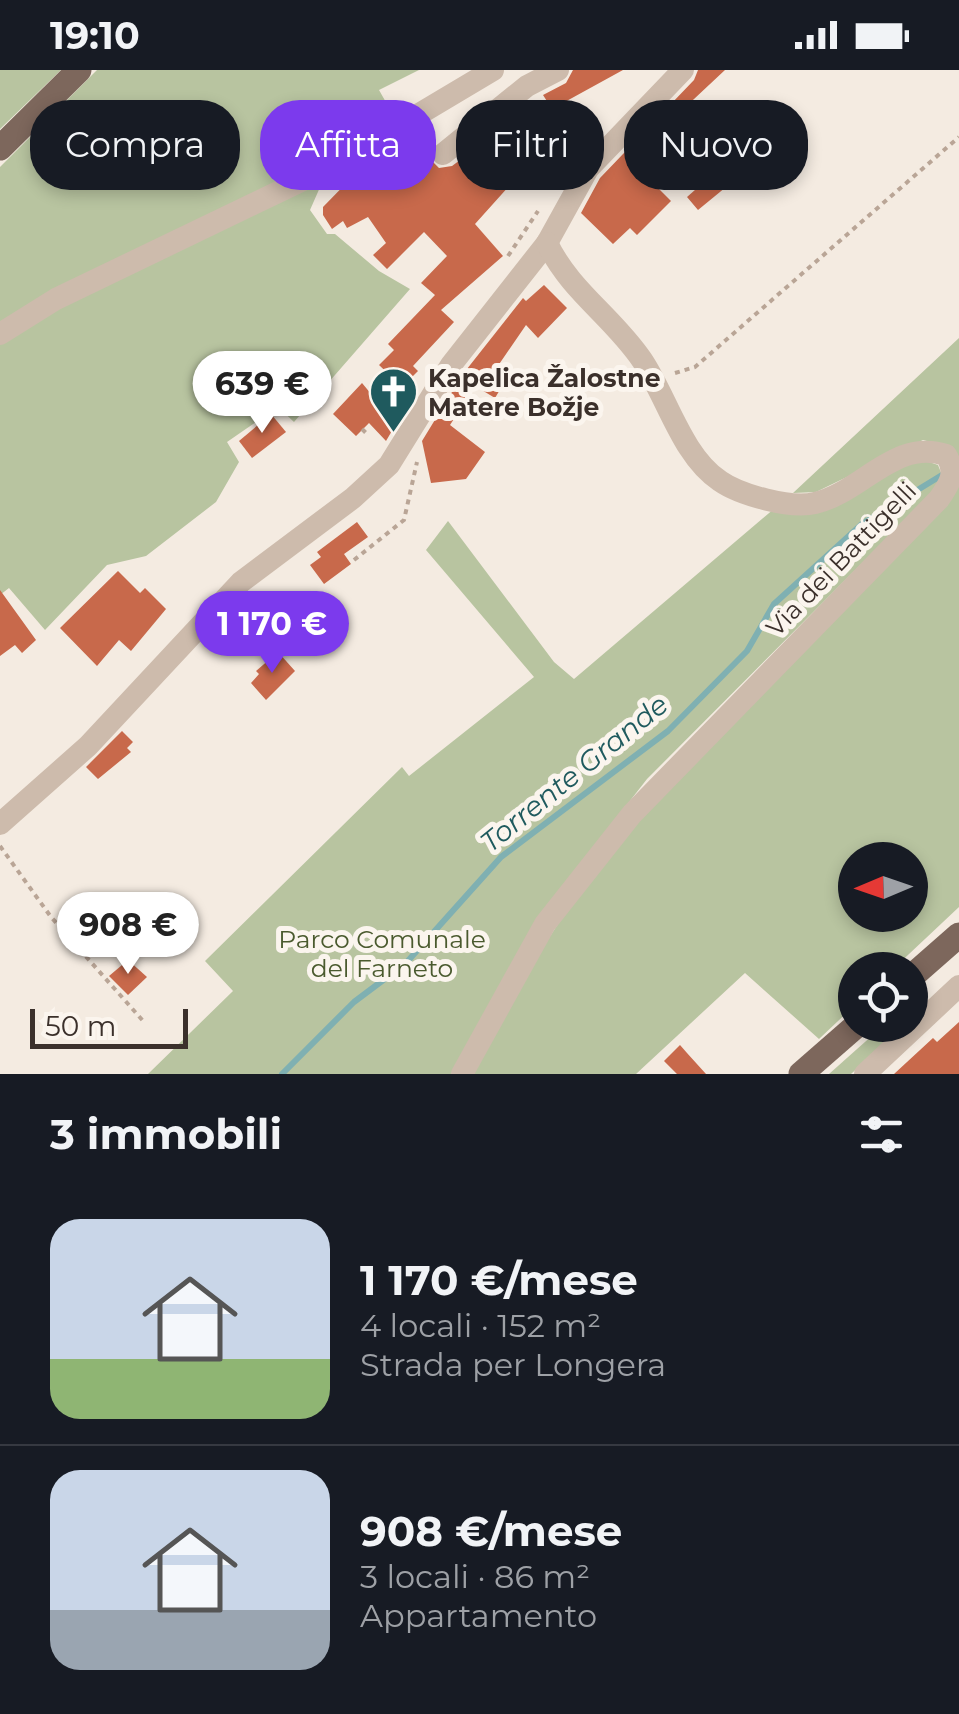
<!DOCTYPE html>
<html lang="it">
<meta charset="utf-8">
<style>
:root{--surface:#171b24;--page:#242831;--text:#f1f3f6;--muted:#9ea1a6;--line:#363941;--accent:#7c3aed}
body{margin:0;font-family:Montserrat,sans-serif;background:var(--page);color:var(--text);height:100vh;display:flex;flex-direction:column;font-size:38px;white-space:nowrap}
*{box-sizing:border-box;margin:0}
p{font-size:32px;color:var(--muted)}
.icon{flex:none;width:55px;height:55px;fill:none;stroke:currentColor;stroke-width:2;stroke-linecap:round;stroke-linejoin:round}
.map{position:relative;height:1004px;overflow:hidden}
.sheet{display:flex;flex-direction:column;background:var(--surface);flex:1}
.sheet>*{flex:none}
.guide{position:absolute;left:30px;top:30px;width:900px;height:90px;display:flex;gap:20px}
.needle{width:65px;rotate:268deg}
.fabs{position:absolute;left:838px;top:772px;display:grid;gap:20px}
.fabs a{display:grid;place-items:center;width:90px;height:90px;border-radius:50%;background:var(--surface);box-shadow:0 5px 15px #0003;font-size:50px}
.scale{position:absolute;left:30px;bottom:25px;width:158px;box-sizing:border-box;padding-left:10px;border:5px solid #3b302b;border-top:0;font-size:28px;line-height:35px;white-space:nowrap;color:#3b302b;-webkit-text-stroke:8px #fbf5ee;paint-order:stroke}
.price{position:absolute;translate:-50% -85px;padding:0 22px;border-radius:35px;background:#fff;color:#222;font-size:32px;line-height:65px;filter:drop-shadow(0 2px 5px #0008)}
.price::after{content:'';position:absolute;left:50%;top:60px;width:30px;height:22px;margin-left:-15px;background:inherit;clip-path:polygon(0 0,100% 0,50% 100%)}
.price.on{background:var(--accent);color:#fff}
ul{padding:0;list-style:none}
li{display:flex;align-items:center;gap:30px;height:250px;padding:0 50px}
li+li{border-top:2px solid var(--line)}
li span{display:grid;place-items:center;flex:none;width:280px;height:200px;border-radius:30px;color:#555}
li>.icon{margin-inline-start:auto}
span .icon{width:120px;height:120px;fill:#fffc;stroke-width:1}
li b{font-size:42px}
h2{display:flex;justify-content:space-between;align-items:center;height:120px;padding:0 50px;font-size:42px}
.pill{padding:0 35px;border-radius:40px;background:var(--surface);box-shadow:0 5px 15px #0003;font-size:35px;line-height:90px}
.pill.on{background:var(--accent);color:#fff}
.status{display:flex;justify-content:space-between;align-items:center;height:70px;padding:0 50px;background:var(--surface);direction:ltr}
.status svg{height:28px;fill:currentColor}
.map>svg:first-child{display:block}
.green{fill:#b8c4a0;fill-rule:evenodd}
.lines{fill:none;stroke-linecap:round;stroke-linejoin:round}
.stream{stroke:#7fb0b2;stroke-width:6}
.building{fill:#c8694b}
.path{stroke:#b9a596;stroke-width:4;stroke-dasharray:5 5;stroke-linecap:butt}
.minor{stroke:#cdbbac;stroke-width:22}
.major{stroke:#7d675c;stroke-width:25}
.labels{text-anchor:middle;stroke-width:10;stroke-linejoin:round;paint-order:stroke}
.poi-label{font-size:25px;font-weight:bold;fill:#3b302b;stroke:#fbf5ee;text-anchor:start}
.street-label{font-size:25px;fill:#3b302b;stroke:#fbf5ee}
.park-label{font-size:25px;fill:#4a5a2e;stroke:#fbf5ee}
.water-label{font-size:28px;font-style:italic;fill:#1f5a5e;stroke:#fbf5ee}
</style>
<div class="status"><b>19:10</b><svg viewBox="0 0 49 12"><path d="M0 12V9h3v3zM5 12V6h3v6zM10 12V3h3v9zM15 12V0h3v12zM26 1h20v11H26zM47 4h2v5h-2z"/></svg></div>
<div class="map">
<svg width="959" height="1004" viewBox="0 0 959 1004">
<rect width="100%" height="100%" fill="#f4ebe1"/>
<g class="green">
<polygon points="0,0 61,0 0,59"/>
<polygon points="97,0 419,0 379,20 396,50 323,93 321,115 310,140 327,164 335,164 379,201 410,219 294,352 278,337 227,372 239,392 216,432 146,486 107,495 45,560 9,518 0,525 0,97"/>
<polygon points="959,268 959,390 950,377 923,370 816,422 793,423"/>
<polygon points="920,389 938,395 942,405 932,423 647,709 587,786 451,1004 148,1004 233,921 205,891 402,697 409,706 534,607 426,480 448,451 554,592 574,609 775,438"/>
<path d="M959,411V837L892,900H855V935L819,969L745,903L636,1004H473L543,877L580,820L655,732ZM855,790H910V845H855Z"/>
<polygon points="884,955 904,955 851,1004 829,1004"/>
</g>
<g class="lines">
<polyline class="stream" points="282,1004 354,932 406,893 501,787 668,661 747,581 774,534 862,454 942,405"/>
</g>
<g class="building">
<polygon points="573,0 623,0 552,39 543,25 566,13"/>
<polygon points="698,0 725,0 663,58 683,82 652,112 671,131 637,165 630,158 613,174 581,143 600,108 694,10"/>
<polygon points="426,59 435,71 428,87 439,98 452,96 498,62 529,94 475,154 503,186 441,240 454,252 413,296 418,301 402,317 379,295 394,280 388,274 435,225 421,213 447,186 424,162 387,199 373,185 386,173 368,147 347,158 343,151 332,159 323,145 323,137 365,94 387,81 389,84"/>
<polygon points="729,90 738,100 734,105 737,108 698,140 687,127"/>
<polygon points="544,215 567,238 538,268 526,255 491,306 504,313 495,328 475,316 450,355 485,382 466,409 431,413 422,371 463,304 523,228 526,231"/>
<polygon points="362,313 396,354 386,371 369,353 356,366 333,344"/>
<polygon points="271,344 286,362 252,388 239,371"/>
<polygon points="357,452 368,467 344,484 351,494 324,514 310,495 321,487 317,482"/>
<polygon points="118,501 140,523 145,518 166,539 131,581 119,570 97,596 60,558"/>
<polygon points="0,520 36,570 22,583 15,575 0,586"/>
<polygon points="278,582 295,601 266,630 251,613 259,604 256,601"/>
<polygon points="122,661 133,672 127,678 131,682 98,709 86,697"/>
<polygon points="128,890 147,907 128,925 109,906"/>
<polygon points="959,952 959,1004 894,1004 933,968 937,972"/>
<polygon points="680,975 687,983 706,1004 677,1004 664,991"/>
</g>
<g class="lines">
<g class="path">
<polyline points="508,186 538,141"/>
<polyline points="675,303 695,297 959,67"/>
<polyline points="382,339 387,344"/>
<polyline points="362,359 367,364"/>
<polyline points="354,490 404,450 417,392"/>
<polyline points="0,776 51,847 144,952"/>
</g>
<g class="minor">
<polyline points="443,84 527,16 558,0"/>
<polyline points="0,264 56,229 332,96 493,0"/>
<polyline points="0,754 88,676 241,512 353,428 389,395 451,295 547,173 588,99 683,0"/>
<path d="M462,1004L545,854L632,744L939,429C950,413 957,403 946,385C895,368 862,422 815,433C791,439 740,425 720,411C682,386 667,327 642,290C613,247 570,221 547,173"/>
<polyline points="865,1004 959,916"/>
</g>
<g class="major">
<polyline points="0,78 79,0"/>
<polyline points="910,908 959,865"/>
<polyline points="801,1004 857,955"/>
</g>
</g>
<defs>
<symbol id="church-pin" viewBox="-11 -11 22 30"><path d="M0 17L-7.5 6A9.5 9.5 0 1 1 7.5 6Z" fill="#1f5a5e" stroke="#fbf5ee"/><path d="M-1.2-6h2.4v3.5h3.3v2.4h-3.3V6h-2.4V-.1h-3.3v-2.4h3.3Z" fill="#fff"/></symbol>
</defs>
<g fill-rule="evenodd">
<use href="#church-pin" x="366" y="294" width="55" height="75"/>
</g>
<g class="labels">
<g class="poi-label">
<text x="428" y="317">Kapelica Žalostne<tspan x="428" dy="29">Matere Božje</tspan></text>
</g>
<g class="street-label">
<text transform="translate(841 489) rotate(-46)" y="9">Via dei Battigelli</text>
</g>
<g class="park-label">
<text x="382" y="878">Parco Comunale<tspan x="382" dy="29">del Farneto</tspan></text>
</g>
<g class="water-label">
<text transform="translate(574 703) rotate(-39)" y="10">Torrente Grande</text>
</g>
</g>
</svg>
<div class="fabs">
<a><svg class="needle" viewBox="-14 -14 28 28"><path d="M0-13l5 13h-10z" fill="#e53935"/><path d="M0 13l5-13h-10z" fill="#9ea1a6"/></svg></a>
<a><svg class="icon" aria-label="locate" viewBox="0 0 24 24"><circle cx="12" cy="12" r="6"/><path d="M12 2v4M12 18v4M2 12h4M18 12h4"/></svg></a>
</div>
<div class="scale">50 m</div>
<b class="price" style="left:262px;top:366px">639 €</b>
<b class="price on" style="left:272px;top:606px">1 170 €</b>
<b class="price" style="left:128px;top:907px">908 €</b>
<div class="guide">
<a class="pill">Compra</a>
<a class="pill on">Affitta</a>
<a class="pill">Filtri</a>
<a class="pill">Nuovo</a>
</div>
</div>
<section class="sheet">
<h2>3 immobili<svg class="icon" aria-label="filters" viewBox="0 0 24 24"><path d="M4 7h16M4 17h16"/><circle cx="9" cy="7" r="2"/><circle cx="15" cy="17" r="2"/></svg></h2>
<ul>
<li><span style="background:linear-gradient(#c9d6e8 70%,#8fb573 0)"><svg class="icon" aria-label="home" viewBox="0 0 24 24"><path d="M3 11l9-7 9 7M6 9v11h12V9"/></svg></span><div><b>1 170 €/mese</b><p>4 locali · 152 m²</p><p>Strada per Longera</p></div></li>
<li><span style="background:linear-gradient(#c9d6e8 70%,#9aa5b1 0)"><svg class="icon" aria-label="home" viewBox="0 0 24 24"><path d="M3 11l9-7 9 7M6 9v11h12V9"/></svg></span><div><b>908 €/mese</b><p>3 locali · 86 m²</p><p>Appartamento</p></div></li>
</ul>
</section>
